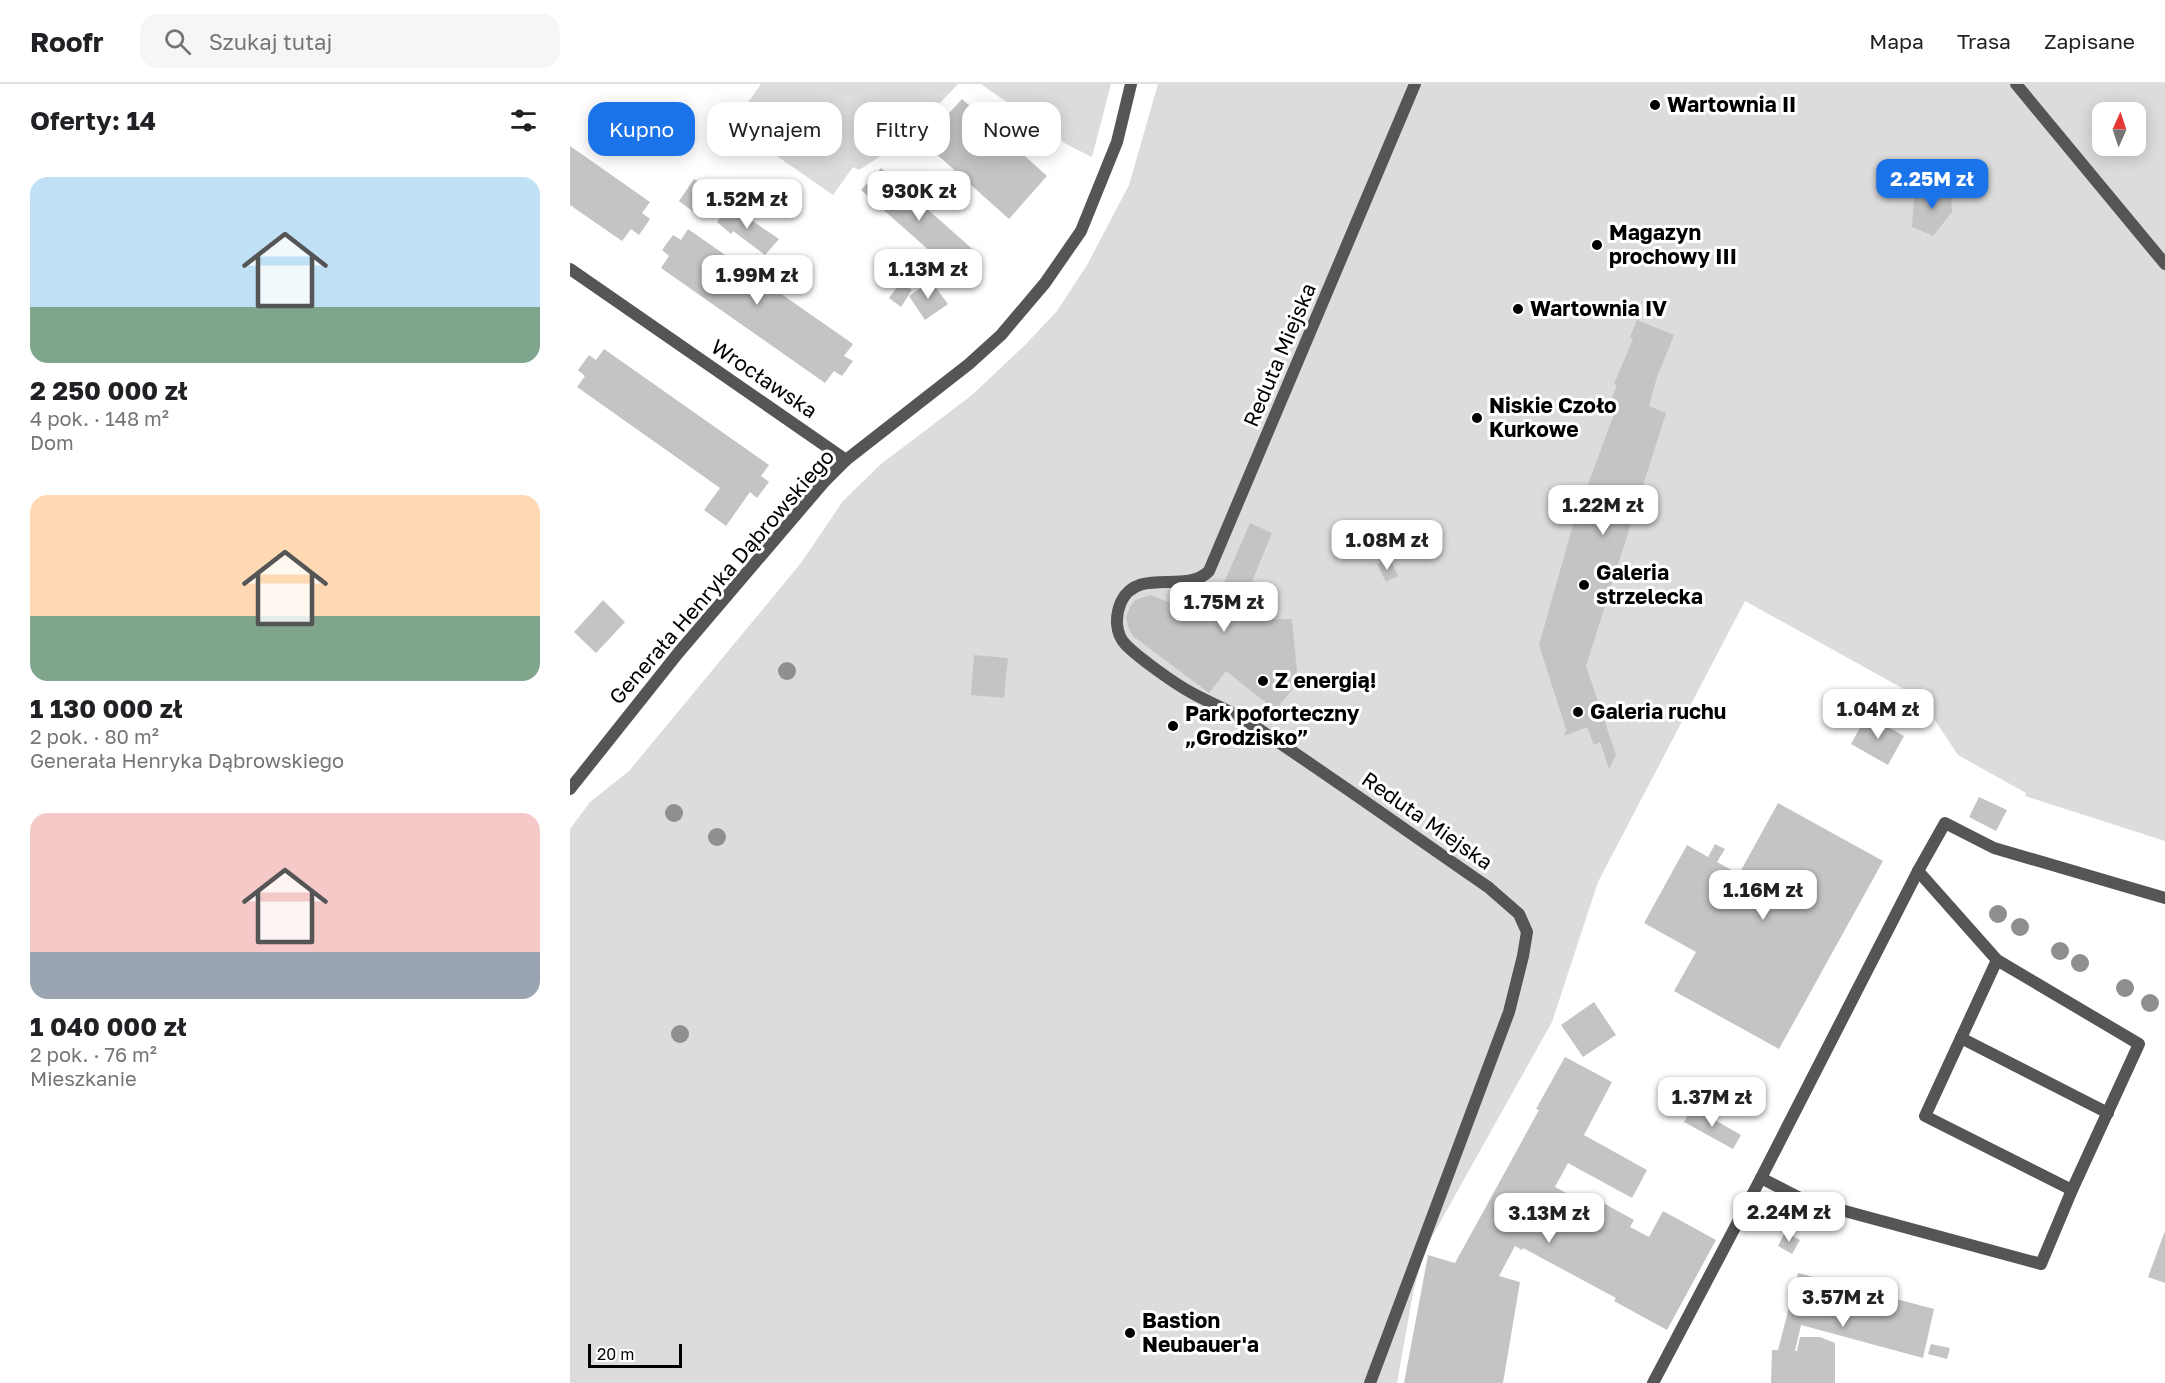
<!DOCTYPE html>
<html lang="pl">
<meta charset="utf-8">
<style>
:root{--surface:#fff;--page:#f6f6f6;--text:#202124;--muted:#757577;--line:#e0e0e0;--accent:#1a73e8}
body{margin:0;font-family:"Golos Text",sans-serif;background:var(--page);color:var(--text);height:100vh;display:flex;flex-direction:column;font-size:22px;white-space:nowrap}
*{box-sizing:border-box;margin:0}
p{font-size:20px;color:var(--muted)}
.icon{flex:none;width:33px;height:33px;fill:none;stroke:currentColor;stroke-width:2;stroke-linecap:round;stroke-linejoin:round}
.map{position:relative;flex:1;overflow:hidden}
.details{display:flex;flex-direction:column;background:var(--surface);width:570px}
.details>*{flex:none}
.hud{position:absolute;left:18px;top:18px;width:570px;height:54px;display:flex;gap:12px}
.needle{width:39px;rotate:3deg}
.buttons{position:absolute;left:1522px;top:18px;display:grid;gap:12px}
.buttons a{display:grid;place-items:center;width:54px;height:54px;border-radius:12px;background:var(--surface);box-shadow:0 3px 15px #0003;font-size:30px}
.scale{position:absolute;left:18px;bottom:15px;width:94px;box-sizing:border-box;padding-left:6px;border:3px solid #000;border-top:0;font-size:16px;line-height:21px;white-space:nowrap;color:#000;-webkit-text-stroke:4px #fff;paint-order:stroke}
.price{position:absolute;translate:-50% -51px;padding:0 14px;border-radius:12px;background:#fff;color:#222;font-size:20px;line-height:39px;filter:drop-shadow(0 2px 3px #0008)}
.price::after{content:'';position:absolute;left:50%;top:36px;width:18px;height:14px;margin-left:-9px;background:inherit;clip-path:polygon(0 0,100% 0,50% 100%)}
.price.active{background:var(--accent);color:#fff}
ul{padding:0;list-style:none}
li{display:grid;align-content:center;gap:12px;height:318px;padding:0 30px}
li span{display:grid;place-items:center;height:186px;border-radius:18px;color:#555}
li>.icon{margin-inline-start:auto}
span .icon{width:108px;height:108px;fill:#fffc;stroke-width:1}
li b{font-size:26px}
h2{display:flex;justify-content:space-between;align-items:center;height:72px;padding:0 30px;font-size:26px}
.chip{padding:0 21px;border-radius:18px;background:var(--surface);box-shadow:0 3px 15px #0003;font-size:21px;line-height:54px}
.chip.active{background:var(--accent);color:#fff}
header{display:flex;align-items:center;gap:36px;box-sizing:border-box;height:84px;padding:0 30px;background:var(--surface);border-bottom:2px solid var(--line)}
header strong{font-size:28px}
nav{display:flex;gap:33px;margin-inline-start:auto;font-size:21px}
.search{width:420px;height:54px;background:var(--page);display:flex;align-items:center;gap:15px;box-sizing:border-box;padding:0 21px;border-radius:18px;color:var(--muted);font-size:22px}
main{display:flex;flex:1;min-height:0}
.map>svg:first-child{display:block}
.green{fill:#dcdcdc;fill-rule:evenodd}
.building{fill:#c4c4c4}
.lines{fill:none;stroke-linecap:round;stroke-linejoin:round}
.service{stroke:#555;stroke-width:12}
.minor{stroke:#555;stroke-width:12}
.tertiary{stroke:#555;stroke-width:12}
.tree{fill:#8f8f8f}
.poi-dot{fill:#000;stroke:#fff;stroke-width:2}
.labels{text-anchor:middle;stroke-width:6;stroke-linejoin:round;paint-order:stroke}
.poi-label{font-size:21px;font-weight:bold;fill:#000;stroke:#fff;text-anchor:start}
.street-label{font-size:21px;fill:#000;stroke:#fff}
</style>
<header>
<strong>Roofr</strong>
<div class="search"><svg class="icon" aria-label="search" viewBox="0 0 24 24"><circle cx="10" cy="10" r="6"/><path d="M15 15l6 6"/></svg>Szukaj tutaj</div>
<nav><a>Mapa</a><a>Trasa</a><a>Zapisane</a></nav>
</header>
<main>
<section class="details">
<h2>Oferty: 14<svg class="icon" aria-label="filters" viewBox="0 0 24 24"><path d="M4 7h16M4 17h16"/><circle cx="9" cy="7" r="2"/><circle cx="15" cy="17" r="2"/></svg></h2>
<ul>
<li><span style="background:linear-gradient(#bfe0f5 70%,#7fa58c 0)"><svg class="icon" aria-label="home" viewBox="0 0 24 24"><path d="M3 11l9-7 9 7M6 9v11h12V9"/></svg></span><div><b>2 250 000 zł</b><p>4 pok. · 148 m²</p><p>Dom</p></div></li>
<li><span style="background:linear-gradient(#ffd9b3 65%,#7fa58c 0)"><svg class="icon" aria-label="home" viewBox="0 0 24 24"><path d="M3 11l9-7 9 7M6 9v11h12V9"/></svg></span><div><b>1 130 000 zł</b><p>2 pok. · 80 m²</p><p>Generała Henryka Dąbrowskiego</p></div></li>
<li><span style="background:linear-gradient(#f6c9c9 75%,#9aa5b1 0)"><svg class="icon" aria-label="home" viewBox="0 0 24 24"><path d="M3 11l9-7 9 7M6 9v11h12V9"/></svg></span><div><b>1 040 000 zł</b><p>2 pok. · 76 m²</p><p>Mieszkanie</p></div></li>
</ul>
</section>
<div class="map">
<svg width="1595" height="1299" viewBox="0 0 1595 1299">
<rect width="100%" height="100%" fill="#fff"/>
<g class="green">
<polygon points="191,0 388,0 334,57 289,86 283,83 263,111 162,41"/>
<polygon points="411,0 541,0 522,73 496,60"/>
<path d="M588,0H1595V757L1455,712L1456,709L1388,671L1350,614L1175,517L1028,798L982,938L854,1167L843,1209L827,1299H0V745L20,718L59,687L231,479L273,417L311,380L402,311L457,259L487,227L517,181L559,101ZM1533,28H1566V62H1533Z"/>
</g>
<g class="building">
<polygon points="392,15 477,92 439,135 353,58"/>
<polygon points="0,62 80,118 72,129 80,135 69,151 61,145 52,157 0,121"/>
<polygon points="311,84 408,170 388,192 291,106"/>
<polygon points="124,95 142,106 125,129 109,117"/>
<polygon points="1374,102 1381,106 1382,128 1363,152 1342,143 1344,111"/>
<polygon points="159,121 209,155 195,171 163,147 161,150 147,138"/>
<polygon points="118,145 283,260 274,272 283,277 272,292 264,287 255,299 91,184 99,172 92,166 103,151 111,156"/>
<polygon points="361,197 378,220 355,236 339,212"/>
<polygon points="331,198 342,206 331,223 319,214"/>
<polygon points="1067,236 1104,251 1087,293 1079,322 1096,329 1016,582 1046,671 1039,685 1030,658 1024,661 1017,643 994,652 996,645 969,561 1003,441 1047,322 1040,319 1047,301 1044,300 1063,255 1060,253"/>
<polygon points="34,265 199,381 191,392 199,398 187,414 180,408 156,442 134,426 150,404 7,303 15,292 8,286 19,271 26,276"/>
<polygon points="680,439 702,449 679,505 680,536 722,535 728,599 705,626 656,587 639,609 563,552 558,543 556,533 560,523 565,516 580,511 639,533"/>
<polygon points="814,476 817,482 822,479 828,492 816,498 807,480"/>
<polygon points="33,516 55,538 26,569 4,548"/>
<polygon points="404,571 438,574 434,614 401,611"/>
<polygon points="1297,631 1334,652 1318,681 1281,660"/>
<polygon points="1409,713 1437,726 1426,747 1399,733"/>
<polygon points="1208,719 1313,777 1209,965 1104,907 1126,868 1074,839 1117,761 1138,773 1145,760 1155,765 1147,778 1169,790"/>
<polygon points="1024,918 1046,951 1013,973 991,941"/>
<polygon points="995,973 1042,998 1014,1051 1077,1086 1062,1114 998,1079 985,1103 1022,1123 1026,1115 1064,1136 1060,1143 1079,1153 1093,1127 1146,1156 1097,1246 1044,1217 1046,1214 953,1164 952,1166 945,1162 929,1192 950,1198 933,1299 834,1299 858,1171 885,1179 969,1026 966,1025"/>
<polygon points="1122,1023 1171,1051 1163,1065 1114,1038"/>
<polygon points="1595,1147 1595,1199 1578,1193"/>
<polygon points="1215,1148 1230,1156 1222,1170 1208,1162"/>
<polygon points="1228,1189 1364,1225 1353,1274 1231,1241 1225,1267 1227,1267 1230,1253 1250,1253 1265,1259 1265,1299 1201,1299 1202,1266 1208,1266"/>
<polygon points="1361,1260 1380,1264 1377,1275 1358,1270"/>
</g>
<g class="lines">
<g class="service">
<polyline points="1446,0 1595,180"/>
<polyline points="1348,787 1427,876 1569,960 1502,1106 1355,1032 1427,876"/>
<polyline points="1391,954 1538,1029"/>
<polyline points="1191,1094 1234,1116 1471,1180 1502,1106"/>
<path d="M800,1299L939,928L953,872L957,848L949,830L918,803C838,748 759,691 678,638C661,627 640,619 622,609C605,600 569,574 556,561C545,550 545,532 551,518C568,482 616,511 639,487L845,0"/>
<polyline points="1083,1299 1191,1094 1348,787 1375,739 1424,764 1595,814"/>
</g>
<polyline class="minor" points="0,185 276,376"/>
<polyline class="tertiary" points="0,705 109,568 254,398 276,376 399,280 431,251 475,199 511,147 547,58 561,0"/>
</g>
<g class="tree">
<circle cx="217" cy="587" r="9"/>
<circle cx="104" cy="729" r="9"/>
<circle cx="147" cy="753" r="9"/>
<circle cx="1428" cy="830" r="9"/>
<circle cx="1450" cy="843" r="9"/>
<circle cx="1490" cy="867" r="9"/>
<circle cx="1510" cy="879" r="9"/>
<circle cx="1555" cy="904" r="9"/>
<circle cx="1580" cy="919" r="9"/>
<circle cx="110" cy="950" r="9"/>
</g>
<g class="poi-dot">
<circle cx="1085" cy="21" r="6"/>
<circle cx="1027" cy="161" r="6"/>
<circle cx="948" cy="225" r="6"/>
<circle cx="907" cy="334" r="6"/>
<circle cx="1014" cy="501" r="6"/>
<circle cx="693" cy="597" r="6"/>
<circle cx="1008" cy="628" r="6"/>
<circle cx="603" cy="642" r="6"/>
<circle cx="560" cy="1249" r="6"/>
</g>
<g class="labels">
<g class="poi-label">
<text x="1097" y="28">Wartownia II</text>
<text x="1039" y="156">Magazyn<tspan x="1039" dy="24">prochowy III</tspan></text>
<text x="960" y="232">Wartownia IV</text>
<text x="919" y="329">Niskie Czoło<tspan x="919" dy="24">Kurkowe</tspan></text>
<text x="1026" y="496">Galeria<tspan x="1026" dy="24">strzelecka</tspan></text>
<text x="705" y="604">Z energią!</text>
<text x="1020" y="635">Galeria ruchu</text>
<text x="615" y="637">Park poforteczny<tspan x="615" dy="24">„Grodzisko”</tspan></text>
<text x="572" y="1244">Bastion<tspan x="572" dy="24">Neubauer'a</tspan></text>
</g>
<g class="street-label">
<text transform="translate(710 271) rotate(-67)" y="7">Reduta Miejska</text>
<text transform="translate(194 295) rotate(34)" y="7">Wrocławska</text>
<text transform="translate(152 493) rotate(-49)" y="7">Generała Henryka Dąbrowskiego</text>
<text transform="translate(857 737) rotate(35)" y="7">Reduta Miejska</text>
</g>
</g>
</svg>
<div class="buttons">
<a><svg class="needle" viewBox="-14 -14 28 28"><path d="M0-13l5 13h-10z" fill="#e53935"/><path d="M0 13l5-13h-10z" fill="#757577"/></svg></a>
</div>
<div class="scale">20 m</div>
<b class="price active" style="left:1362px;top:126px">2.25M zł</b>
<b class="price" style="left:349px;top:138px">930K zł</b>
<b class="price" style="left:177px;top:146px">1.52M zł</b>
<b class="price" style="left:358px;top:216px">1.13M zł</b>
<b class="price" style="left:187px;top:222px">1.99M zł</b>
<b class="price" style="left:1033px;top:452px">1.22M zł</b>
<b class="price" style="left:817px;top:487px">1.08M zł</b>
<b class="price" style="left:654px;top:549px">1.75M zł</b>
<b class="price" style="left:1308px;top:656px">1.04M zł</b>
<b class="price" style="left:1193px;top:837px">1.16M zł</b>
<b class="price" style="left:1142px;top:1044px">1.37M zł</b>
<b class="price" style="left:1219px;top:1159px">2.24M zł</b>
<b class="price" style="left:979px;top:1160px">3.13M zł</b>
<b class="price" style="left:1273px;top:1244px">3.57M zł</b>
<div class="hud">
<a class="chip active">Kupno</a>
<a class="chip">Wynajem</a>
<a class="chip">Filtry</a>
<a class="chip">Nowe</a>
</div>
</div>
</main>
